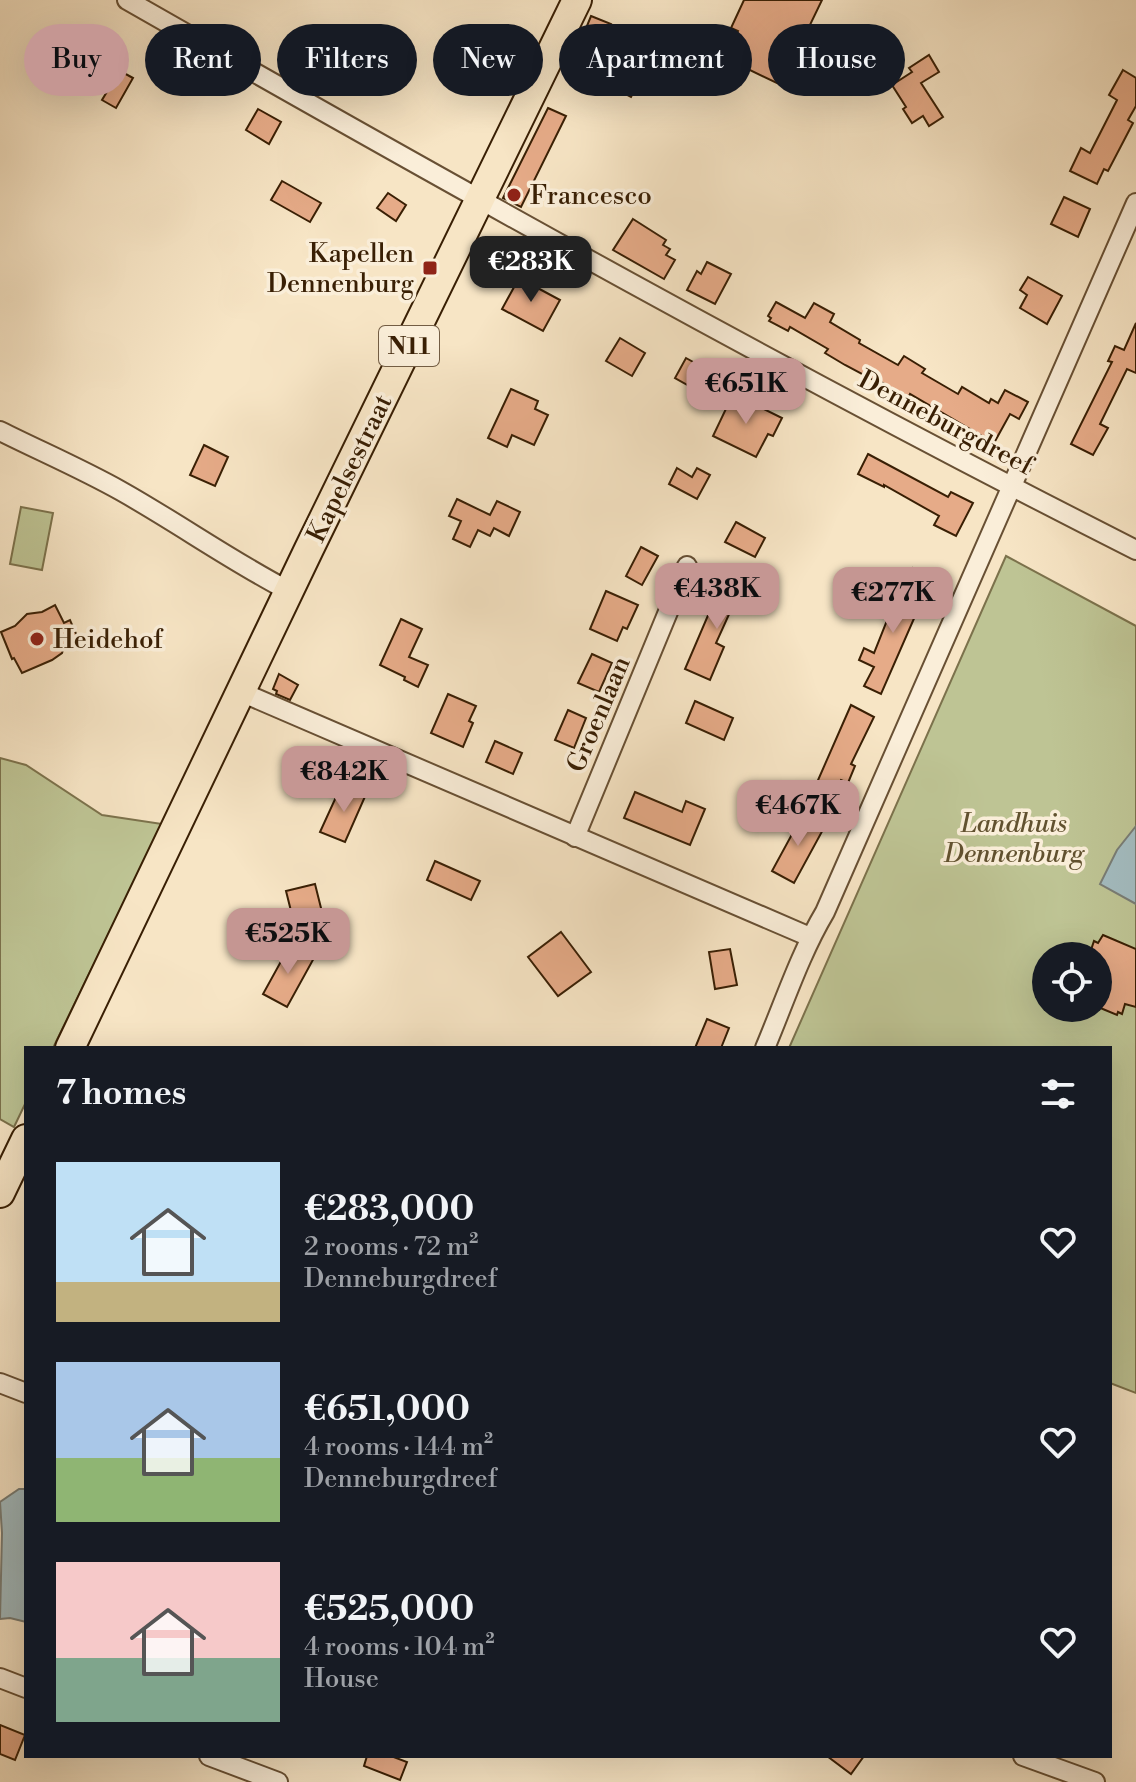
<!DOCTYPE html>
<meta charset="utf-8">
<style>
:root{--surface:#171b24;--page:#20242c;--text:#f1f3f6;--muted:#9ea1a6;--accent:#c59692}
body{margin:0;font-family:"Libre Bodoni",serif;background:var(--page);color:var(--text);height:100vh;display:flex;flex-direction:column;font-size:30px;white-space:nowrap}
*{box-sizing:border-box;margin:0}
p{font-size:26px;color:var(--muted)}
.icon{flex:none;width:44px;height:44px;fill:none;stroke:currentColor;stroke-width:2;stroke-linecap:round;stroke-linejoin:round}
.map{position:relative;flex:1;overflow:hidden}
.drawer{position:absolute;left:24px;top:1046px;width:1088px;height:712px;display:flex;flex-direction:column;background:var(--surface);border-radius:0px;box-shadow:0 8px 32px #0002}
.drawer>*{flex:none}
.top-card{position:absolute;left:24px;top:24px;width:1088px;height:72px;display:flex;gap:16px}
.fabs{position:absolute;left:1032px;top:942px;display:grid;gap:16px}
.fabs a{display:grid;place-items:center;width:80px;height:80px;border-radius:50%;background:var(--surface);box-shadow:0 8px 32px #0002;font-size:40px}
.price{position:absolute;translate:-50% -68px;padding:0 18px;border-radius:16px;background:var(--accent);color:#111;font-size:26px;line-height:52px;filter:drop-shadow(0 2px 4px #0008)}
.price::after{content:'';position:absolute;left:50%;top:48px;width:24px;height:18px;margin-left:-12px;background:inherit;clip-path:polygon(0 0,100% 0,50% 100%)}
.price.active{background:#222;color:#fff}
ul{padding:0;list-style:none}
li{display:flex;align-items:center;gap:24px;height:200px;padding:0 32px}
li span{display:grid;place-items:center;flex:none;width:224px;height:160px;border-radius:0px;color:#555}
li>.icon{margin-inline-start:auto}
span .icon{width:96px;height:96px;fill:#fffc;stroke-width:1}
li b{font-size:34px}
h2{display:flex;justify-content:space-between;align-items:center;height:96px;padding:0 32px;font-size:34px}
.chip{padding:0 28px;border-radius:36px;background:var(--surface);box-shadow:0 8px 32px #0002;font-size:28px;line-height:72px}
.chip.active{background:var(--accent);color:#111}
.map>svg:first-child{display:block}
.green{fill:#bec494;stroke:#7c724c;stroke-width:2;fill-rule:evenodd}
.water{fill:#a3bcc0;stroke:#797d75;stroke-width:2}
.building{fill:#e6ab88;stroke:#391f04;stroke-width:2}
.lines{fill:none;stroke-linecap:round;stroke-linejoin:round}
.minor-casing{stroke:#685034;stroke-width:22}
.primary-casing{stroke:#391f04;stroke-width:32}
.minor{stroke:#faeed9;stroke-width:18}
.primary{stroke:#f7e5c5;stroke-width:28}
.poi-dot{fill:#8f2418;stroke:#faeed9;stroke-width:3}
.labels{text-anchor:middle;stroke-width:7;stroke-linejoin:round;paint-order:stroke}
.shield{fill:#faeed9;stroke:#735d44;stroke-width:2}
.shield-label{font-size:24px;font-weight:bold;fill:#391f04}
.poi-label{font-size:26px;fill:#391f04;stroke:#faeed9;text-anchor:start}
.street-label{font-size:26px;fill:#391f04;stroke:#faeed9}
.park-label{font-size:26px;font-style:italic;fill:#61512f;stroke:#faeed9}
</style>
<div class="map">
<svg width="1136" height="1782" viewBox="0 0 1136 1782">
<rect width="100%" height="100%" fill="#f7e5c5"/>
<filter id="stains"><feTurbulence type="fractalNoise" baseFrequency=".0025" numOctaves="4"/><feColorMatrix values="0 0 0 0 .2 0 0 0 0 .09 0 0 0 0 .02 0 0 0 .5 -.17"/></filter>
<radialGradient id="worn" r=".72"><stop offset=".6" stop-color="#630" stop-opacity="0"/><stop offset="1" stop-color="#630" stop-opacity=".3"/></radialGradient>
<g class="green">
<polygon points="21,507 53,513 42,570 10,564"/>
<path d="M1006,556L1136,626V1393L1110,1383V1048H789ZM1046,956H1098V1008H1046Z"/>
<polygon points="0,758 26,765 102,815 162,824 53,1048 26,1048 26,1102 14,1127 0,1119"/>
</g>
<g class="water">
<polygon points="1136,826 1136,904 1100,884 1117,850"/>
<polygon points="19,1489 26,1489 26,1622 10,1618 0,1619 2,1533 0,1502"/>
</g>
<g class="building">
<polygon points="744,0 822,0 781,85 727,59 738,31 731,28"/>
<polygon points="591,16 611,24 600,51 580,43"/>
<polygon points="91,55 133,78 116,108 102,100 108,90 80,74"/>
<polygon points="929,55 939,72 921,83 943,117 929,126 923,116 912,123 903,109 906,107 892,85 912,72 909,68"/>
<polygon points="617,68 640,80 631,97 608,85"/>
<polygon points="1123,70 1136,78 1136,106 1128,120 1133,123 1108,171 1104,169 1097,184 1070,171 1081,148 1090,153 1117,100 1109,95"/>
<polygon points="548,108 566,116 521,207 503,198"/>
<polygon points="258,109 281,122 269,144 246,130"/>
<polygon points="282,181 321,203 310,222 271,200"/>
<polygon points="388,193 406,205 396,221 377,208"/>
<polygon points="1064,197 1090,209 1078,237 1051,224"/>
<polygon points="633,219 666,240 663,245 670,249 666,255 675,260 664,279 613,250"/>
<polygon points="707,262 731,274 715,304 687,290 697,271 701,274"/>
<polygon points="1028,277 1062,296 1047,324 1020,308 1027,295 1020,290"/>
<polygon points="519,278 560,300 543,331 502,309"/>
<polygon points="776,302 805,318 814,303 834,314 830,322 860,340 859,343 898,365 904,356 925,369 922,373 958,394 962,387 989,403 991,399 998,403 1005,390 1028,402 1019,419 1010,414 994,443 910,394 908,398 876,379 875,381 845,365 825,353 828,349 790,327 788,331 769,321 771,318 768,316"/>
<polygon points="1136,323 1136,373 1127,369 1100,424 1108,428 1093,455 1071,444 1112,362 1108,361 1115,346 1124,350"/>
<polygon points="620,338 645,353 632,376 606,361"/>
<polygon points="686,358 718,376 707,396 675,378"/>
<polygon points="511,389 538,401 535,409 548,415 534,445 512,435 507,447 488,438"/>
<polygon points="733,394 782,418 773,436 768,434 756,457 713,436"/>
<polygon points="204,445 228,457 215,486 190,475"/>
<polygon points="868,454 948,497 951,492 973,503 956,536 934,525 939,516 884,485 884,487 858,474"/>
<polygon points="677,468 692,477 697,468 710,475 697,499 669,484"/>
<polygon points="457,499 490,515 497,501 520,512 509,536 494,528 490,536 478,530 470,547 453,539 461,521 449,516"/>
<polygon points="736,522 765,538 755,557 725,542"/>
<polygon points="641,547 658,556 642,585 626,576"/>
<polygon points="913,568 926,574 907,610 916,614 881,694 864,686 874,667 859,660 864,648 874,653 890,613"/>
<polygon points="732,585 763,599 757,611 735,601 716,643 724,647 710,680 685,669 718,592 727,596"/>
<polygon points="606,591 638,605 627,629 623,627 617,641 590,629"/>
<polygon points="55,605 64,623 70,620 77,636 66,641 62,653 52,660 22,673 14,658 12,659 1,632 15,626 27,614 42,612"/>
<polygon points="401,619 422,629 409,657 428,665 418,687 404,680 405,677 380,665"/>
<polygon points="592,654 612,663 599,692 578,683"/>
<polygon points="279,674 298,685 290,700 276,694 277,691 273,689"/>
<polygon points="448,694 476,706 469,721 473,723 463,747 431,733"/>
<polygon points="695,701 733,718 724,740 686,723"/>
<polygon points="851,705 874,717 851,764 855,766 848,783 841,780 834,796 815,787"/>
<polygon points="568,710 586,718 574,748 555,740"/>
<polygon points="495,741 522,753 513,774 486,762"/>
<polygon points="350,784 367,792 345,842 320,832 336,797 343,800"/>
<polygon points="635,792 682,812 686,801 705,809 690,845 624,818"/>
<polygon points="803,814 825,826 794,883 772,871"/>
<polygon points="435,861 480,881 471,900 427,880"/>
<polygon points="315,884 324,920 295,927 286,891"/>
<polygon points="561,932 591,972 558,996 528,957"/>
<polygon points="1103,935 1136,949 1136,1007 1125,1004 1122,1014 1118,1012 1117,1015 1098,1007 1098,956 1089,956 1094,941 1098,943"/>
<polygon points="290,945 314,958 287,1007 263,994"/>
<polygon points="730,949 737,985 715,989 709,952"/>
<polygon points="707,1019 729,1028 721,1048 695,1048"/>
<polygon points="0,1725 25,1735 15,1760 0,1754"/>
<polygon points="367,1756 391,1756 407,1762 400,1780 364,1766"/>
<polygon points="827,1756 864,1756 851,1774"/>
</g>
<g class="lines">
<defs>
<g id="minor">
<path d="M127,0C460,190 794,377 1136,550"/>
<path d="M0,431C40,451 82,469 121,491C178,523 231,561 289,591"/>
<polyline points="241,692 810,937"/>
<polyline points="575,837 687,566"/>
<path d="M765,1048C784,1003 800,954 825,912L1136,203"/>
<polyline points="0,1383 26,1393"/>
<polyline points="0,1678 26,1688"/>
<polyline points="209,1756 278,1782"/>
<polyline points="1023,1756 1095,1782"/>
</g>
<g id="primary">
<polyline points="70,1048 309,549 577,0"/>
<polyline points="0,1193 26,1139"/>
</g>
</defs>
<use href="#minor" class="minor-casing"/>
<use href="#primary" class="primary-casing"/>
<use href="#minor" class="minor"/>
<use href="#primary" class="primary"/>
</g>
<g class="poi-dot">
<circle cx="514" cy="195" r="8"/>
<rect x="422" y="260" width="16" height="16" rx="4"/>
<circle cx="37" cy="639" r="8"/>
</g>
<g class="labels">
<rect class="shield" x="379" y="326" width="60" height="40" rx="6"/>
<g class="shield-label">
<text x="409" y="354">N11</text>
</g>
<g class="poi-label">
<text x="530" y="204">Francesco</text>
<text x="414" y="262" text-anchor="end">Kapellen<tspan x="414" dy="30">Dennenburg</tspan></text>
<text x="53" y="648">Heidehof</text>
</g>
<g class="street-label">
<text transform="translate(946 422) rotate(28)" y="9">Denneburgdreef</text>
<text transform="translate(349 468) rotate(-64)" y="9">Kapelsestraat</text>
<text transform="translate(598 714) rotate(-67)" y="9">Groenlaan</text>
</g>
<g class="park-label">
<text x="1014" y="832">Landhuis<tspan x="1014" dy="30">Dennenburg</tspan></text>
</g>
</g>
<rect width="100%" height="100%" filter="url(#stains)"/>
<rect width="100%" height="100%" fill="url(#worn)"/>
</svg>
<div class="fabs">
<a><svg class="icon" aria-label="locate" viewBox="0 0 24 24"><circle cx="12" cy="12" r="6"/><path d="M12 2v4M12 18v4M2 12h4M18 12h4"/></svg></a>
</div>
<b class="price active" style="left:531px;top:304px">€283K</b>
<b class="price" style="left:746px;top:426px">€651K</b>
<b class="price" style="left:717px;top:631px">€438K</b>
<b class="price" style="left:893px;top:635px">€277K</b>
<b class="price" style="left:344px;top:814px">€842K</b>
<b class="price" style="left:798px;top:848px">€467K</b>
<b class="price" style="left:288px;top:976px">€525K</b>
<div class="top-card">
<a class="chip active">Buy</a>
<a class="chip">Rent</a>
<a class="chip">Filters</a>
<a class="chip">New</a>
<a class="chip">Apartment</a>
<a class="chip">House</a>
</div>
<section class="drawer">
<h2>7 homes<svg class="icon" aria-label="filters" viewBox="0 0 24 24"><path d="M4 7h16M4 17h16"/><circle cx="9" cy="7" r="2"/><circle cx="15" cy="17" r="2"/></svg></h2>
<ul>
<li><span style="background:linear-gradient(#bfe0f5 75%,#c2b280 0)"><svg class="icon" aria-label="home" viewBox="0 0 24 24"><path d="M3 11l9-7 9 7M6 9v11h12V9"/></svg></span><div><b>€283,000</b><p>2 rooms · 72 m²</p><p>Denneburgdreef</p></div><svg class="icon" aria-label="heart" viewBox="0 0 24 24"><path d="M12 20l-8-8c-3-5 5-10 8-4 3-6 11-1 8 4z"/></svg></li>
<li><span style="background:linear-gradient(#a9c7e8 60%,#8fb573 0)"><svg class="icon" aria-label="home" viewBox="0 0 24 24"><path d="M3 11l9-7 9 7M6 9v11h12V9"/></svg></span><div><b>€651,000</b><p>4 rooms · 144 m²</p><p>Denneburgdreef</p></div><svg class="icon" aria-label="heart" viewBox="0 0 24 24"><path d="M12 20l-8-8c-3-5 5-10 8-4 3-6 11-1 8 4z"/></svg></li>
<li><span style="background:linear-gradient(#f6c9c9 60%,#7fa58c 0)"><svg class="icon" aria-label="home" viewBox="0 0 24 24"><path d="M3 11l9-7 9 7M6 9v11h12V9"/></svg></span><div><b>€525,000</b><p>4 rooms · 104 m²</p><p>House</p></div><svg class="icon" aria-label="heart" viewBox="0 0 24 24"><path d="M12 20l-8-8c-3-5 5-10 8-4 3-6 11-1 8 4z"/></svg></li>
</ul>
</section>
</div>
